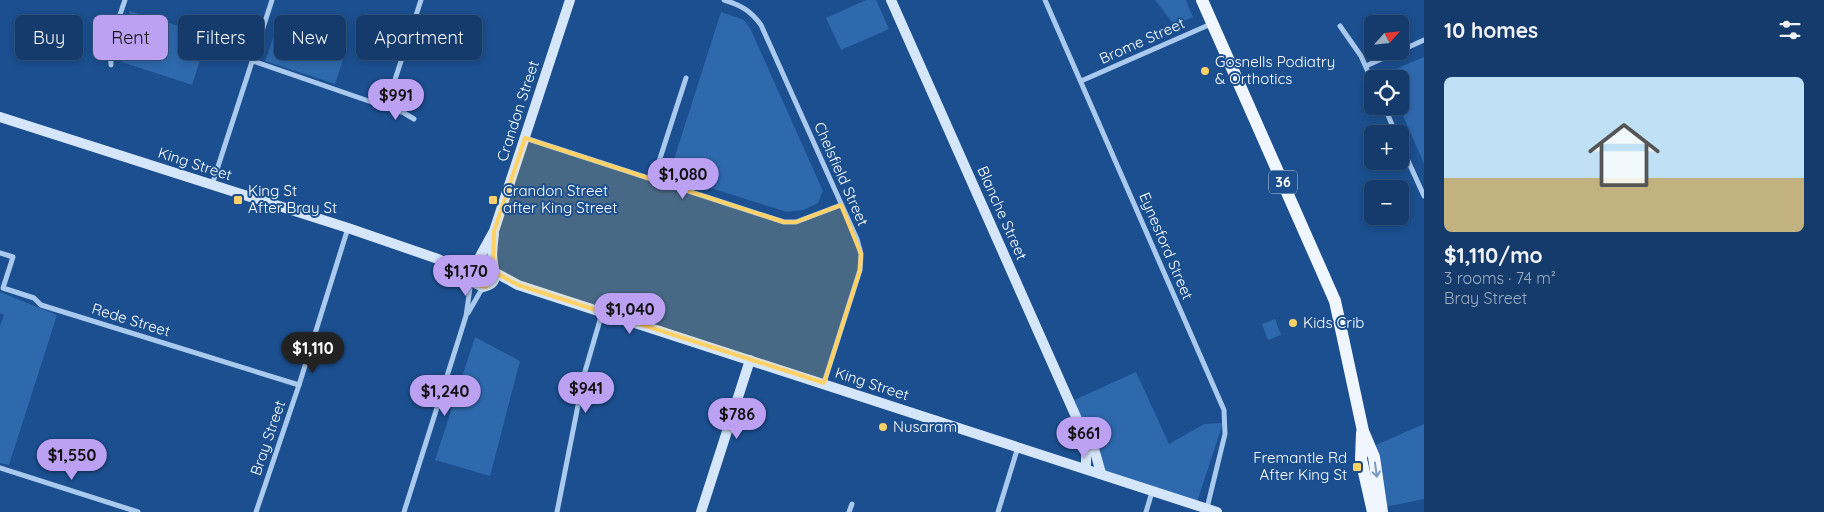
<!DOCTYPE html>
<meta charset="utf-8">
<style>
:root{--surface:#143b6b;--page:#214673;--text:#f1f3f6;--muted:#9dadc1;--line:#33557e;--accent:#bca0f2}
body{margin:0;font-family:Quicksand,sans-serif;background:var(--page);color:var(--text);height:100vh;display:flex;flex-direction:column;font-size:19px;white-space:nowrap}
*{box-sizing:border-box;margin:0}
p{font-size:16px;color:var(--muted)}
.icon{flex:none;width:28px;height:28px;fill:none;stroke:currentColor;stroke-width:2;stroke-linecap:round;stroke-linejoin:round}
.map{position:relative;flex:1;overflow:hidden}
.details{display:flex;flex-direction:column;background:var(--surface);width:400px}
.details>*{flex:none}
.top-card{position:absolute;left:15px;top:15px;width:475px;height:45px;display:flex;gap:10px}
.needle{width:32px;rotate:63deg}
.buttons{position:absolute;left:1364px;top:15px;display:grid;gap:10px}
.buttons a{display:grid;place-items:center;width:45px;height:45px;border-radius:8px;background:var(--surface);box-shadow:0 2px 8px #0003,0 0 0 1px var(--line);font-size:25px}
.price{position:absolute;translate:-50% -42px;padding:0 11px;border-radius:18px;background:var(--accent);color:#111;font-size:16px;line-height:32px;filter:drop-shadow(0 1px 2px #0008)}
.price::after{content:'';position:absolute;left:50%;top:30px;width:15px;height:11px;margin-left:-8px;background:inherit;clip-path:polygon(0 0,100% 0,50% 100%)}
.price.on{background:#222;color:#fff}
ul{padding:0;list-style:none}
li{display:grid;align-content:center;gap:10px;height:265px;padding:0 20px}
li+li{border-top:1px solid var(--line)}
li span{display:grid;place-items:center;height:155px;border-radius:8px;color:#555}
li>.icon{margin-inline-start:auto}
span .icon{width:90px;height:90px;fill:#fffc;stroke-width:1}
li b{font-size:21px}
h2{display:flex;justify-content:space-between;align-items:center;height:60px;padding:0 20px;font-size:21px}
.tag{padding:0 18px;border-radius:8px;background:var(--surface);box-shadow:0 2px 8px #0003,0 0 0 1px var(--line);font-size:18px;line-height:45px}
.tag.on{background:var(--accent);color:#111}
main{display:flex;flex:1;min-height:0}
.map>svg:first-child{display:block}
.green{fill:#2e69ad}
.lines{fill:none;stroke-linecap:round;stroke-linejoin:round}
.street{stroke:#a9c9ee;stroke-width:5}
.secondary{stroke:#d6e6fa;stroke-width:10}
.primary{stroke:#f0f6ff;stroke-width:12}
.oneway{stroke:#7b9ac1}
.marked{fill:#ffd166;fill-opacity:0.2;stroke:#ffd166;stroke-width:4;stroke-linejoin:round}
.poi-dot{fill:#ffd166;stroke:#1b4f8f;stroke-width:2}
.labels{text-anchor:middle;stroke-width:4;stroke-linejoin:round;paint-order:stroke}
.shield{fill:#1b4f8f;stroke:#bbcadd;stroke-width:1}
.shield-label{font-size:14px;font-weight:bold;fill:#fff}
.street-label{font-size:15px;fill:#fff;stroke:#1b4f8f}
.poi-label{font-size:15px;fill:#fff;stroke:#1b4f8f;text-anchor:start}
</style>
<main>
<div class="map">
<svg width="1424" height="512" viewBox="0 0 1424 512">
<rect width="100%" height="100%" fill="#1b4f8f"/>
<g class="green">
<polygon points="866,0 876,0 889,29 841,50 826,18"/>
<polygon points="1155,0 1186,0 1193,17 1174,25"/>
<polygon points="130,11 208,35 192,85 122,62 119,44"/>
<polygon points="721,12 744,20 750,28 823,191 818,203 803,210 787,212 669,175"/>
<polygon points="277,27 346,51 335,84 265,61"/>
<polygon points="1424,57 1424,164 1399,106 1400,79 1386,79 1384,74"/>
<polygon points="0,292 57,315 9,465 0,463 0,326 4,315 0,313"/>
<polygon points="1275,319 1281,335 1268,340 1262,324"/>
<polygon points="475,337 520,361 490,476 435,460"/>
<polygon points="1136,372 1169,444 1204,424 1223,423 1196,505 1101,473 1070,402"/>
<polygon points="1424,424 1424,499 1385,507 1376,445"/>
</g>
<g class="lines">
<g class="street">
<path d="M724,0C741,5 751,11 761,25L857,239L861,254L860,270L824,383"/>
<polyline points="1045,0 1224,410 1225,434 1207,508"/>
<polyline points="1340,26 1361,56 1372,81"/>
<polyline points="1400,51 1424,40"/>
<polyline points="253,61 386,107 421,0"/>
<polyline points="111,65 110,44 125,0"/>
<polyline points="1366,66 1399,51"/>
<polyline points="1081,81 1211,24"/>
<polyline points="1384,106 1396,134"/>
<polyline points="386,107 404,113 414,119"/>
<polyline points="525,138 784,222 796,222 841,205"/>
<polyline points="1400,143 1424,196"/>
<polyline points="653,180 686,78"/>
<polyline points="212,185 272,0"/>
<polyline points="0,253 13,257 3,288 34,298 41,305 299,385"/>
<polyline points="468,313 483,287"/>
<polyline points="0,468 138,512"/>
<polyline points="256,512 299,385 348,228"/>
<polyline points="404,512 466,316 471,281"/>
<polyline points="557,512 584,375 602,313"/>
<polyline points="849,512 852,504"/>
<polyline points="998,512 1018,447"/>
<polyline points="1146,512 1152,492"/>
</g>
<g class="secondary">
<polyline points="891,0 1085,437 1095,452 1101,473"/>
<polyline points="0,117 348,228 438,259 468,274"/>
<polyline points="478,260 494,231 570,0"/>
<path d="M493,264L482,259L472,263L468,274L471,281L483,287C499,284 495,274 493,263C491,255 493,243 494,234"/>
<polyline points="496,273 518,285 1217,512"/>
<polyline points="1086,441 1086,469"/>
<polyline points="701,512 750,360"/>
</g>
<g class="primary">
<polyline points="1202,0 1335,301 1363,431 1374,457 1382,512"/>
<polyline points="1362,433 1361,459 1373,512"/>
</g>
</g>
<defs><path id="oneway-shaft" d="M-6 0H5M1.5-3L5.5 0L1.5 3" fill="none" stroke-width="1.6" stroke-linecap="round" stroke-linejoin="round" transform="scale(1.25)"/></defs>
<use class="oneway" href="#oneway-shaft" transform="translate(1376 470) rotate(82)"/>
<path class="marked" d="M525,138L784,222H796L841,205L861,254L860,270L824,383L518,285L498,274L486,287L474,284L468,274L472,263L493,260L494,231Z"/>
<g class="poi-dot">
<circle cx="1205" cy="71" r="5"/>
<rect x="233" y="195" width="10" height="10" rx="2.5"/>
<rect x="488" y="195" width="10" height="10" rx="2.5"/>
<circle cx="1293" cy="323" r="5"/>
<circle cx="883" cy="427" r="5"/>
<rect x="1352" y="462" width="10" height="10" rx="2.5"/>
</g>
<g class="labels">
<rect class="shield" x="1269" y="170.5" width="28" height="23" rx="4"/>
<g class="shield-label">
<text x="1283" y="187">36</text>
</g>
<g class="street-label">
<text transform="translate(1142 41) rotate(-24)" y="5">Brome Street</text>
<text transform="translate(518 111) rotate(-72)" y="5">Crandon Street</text>
<text transform="translate(195 164) rotate(18)" y="5">King Street</text>
<text transform="translate(841 174) rotate(66)" y="5">Chelsfield Street</text>
<text transform="translate(1002 213) rotate(66)" y="5">Blanche Street</text>
<text transform="translate(1166 246) rotate(67)" y="5">Eynesford Street</text>
<text transform="translate(131 320) rotate(17)" y="5">Rede Street</text>
<text transform="translate(872 384) rotate(18)" y="5">King Street</text>
<text transform="translate(268 438) rotate(-71)" y="5">Bray Street</text>
</g>
<g class="poi-label">
<text x="1215" y="67">Gosnells Podiatry<tspan x="1215" dy="17">&amp; Orthotics</tspan></text>
<text x="248" y="196">King St<tspan x="248" dy="17">After Bray St</tspan></text>
<text x="503" y="196">Crandon Street<tspan x="503" dy="17">after King Street</tspan></text>
<text x="1303" y="328">Kids Crib</text>
<text x="893" y="432">Nusaram</text>
<text x="1347" y="463" text-anchor="end">Fremantle Rd<tspan x="1347" dy="17">After King St</tspan></text>
</g>
</g>
</svg>
<div class="buttons">
<a><svg class="needle" viewBox="-14 -14 28 28"><path d="M0-13l5 13h-10z" fill="#e53935"/><path d="M0 13l5-13h-10z" fill="#9dadc1"/></svg></a>
<a><svg class="icon" aria-label="locate" viewBox="0 0 24 24"><circle cx="12" cy="12" r="6"/><path d="M12 2v4M12 18v4M2 12h4M18 12h4"/></svg></a>
<a>+</a>
<a>−</a>
</div>
<b class="price" style="left:396px;top:121px">$991</b>
<b class="price" style="left:683px;top:200px">$1,080</b>
<b class="price" style="left:466px;top:297px">$1,170</b>
<b class="price" style="left:630px;top:335px">$1,040</b>
<b class="price on" style="left:313px;top:374px">$1,110</b>
<b class="price" style="left:586px;top:414px">$941</b>
<b class="price" style="left:445px;top:417px">$1,240</b>
<b class="price" style="left:737px;top:440px">$786</b>
<b class="price" style="left:1084px;top:459px">$661</b>
<b class="price" style="left:72px;top:481px">$1,550</b>
<div class="top-card">
<a class="tag">Buy</a>
<a class="tag on">Rent</a>
<a class="tag">Filters</a>
<a class="tag">New</a>
<a class="tag">Apartment</a>
</div>
</div>
<section class="details">
<h2>10 homes<svg class="icon" aria-label="filters" viewBox="0 0 24 24"><path d="M4 7h16M4 17h16"/><circle cx="9" cy="7" r="2"/><circle cx="15" cy="17" r="2"/></svg></h2>
<ul>
<li><span style="background:linear-gradient(#bfe0f5 65%,#c2b280 0)"><svg class="icon" aria-label="home" viewBox="0 0 24 24"><path d="M3 11l9-7 9 7M6 9v11h12V9"/></svg></span><div><b>$1,110/mo</b><p>3 rooms · 74 m²</p><p>Bray Street</p></div></li>
</ul>
</section>
</main>
